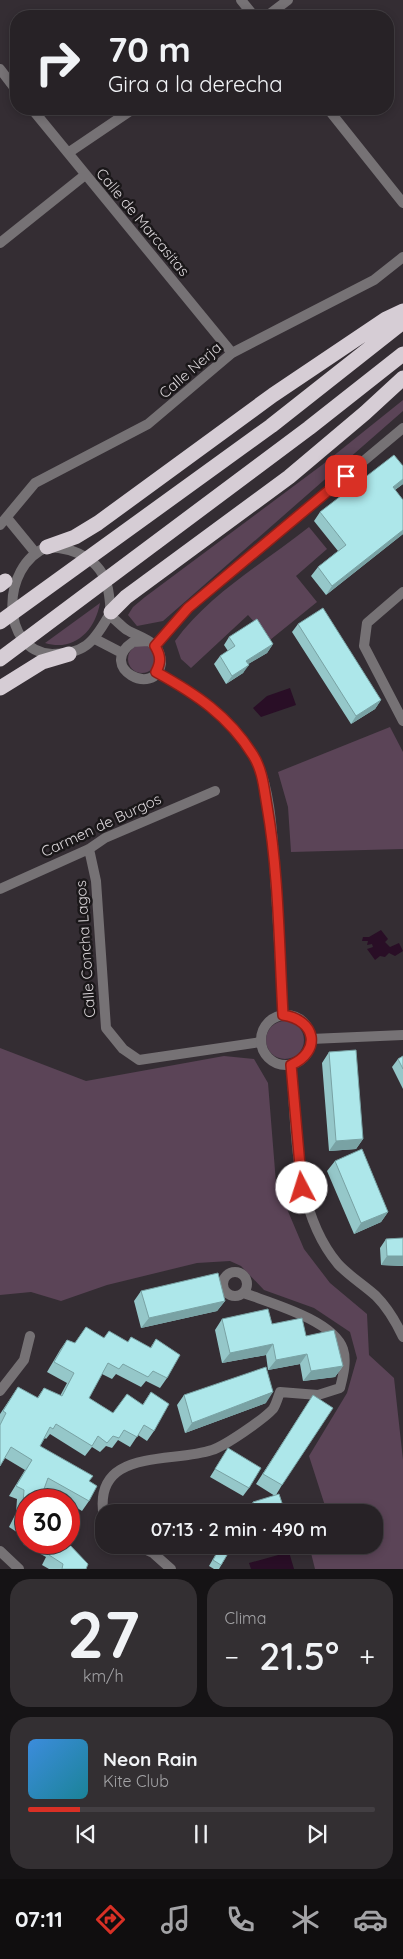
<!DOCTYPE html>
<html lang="es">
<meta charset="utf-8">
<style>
:root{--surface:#272226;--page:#332f32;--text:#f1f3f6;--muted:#a4a4a7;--line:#433f43;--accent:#d93025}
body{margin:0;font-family:Quicksand,sans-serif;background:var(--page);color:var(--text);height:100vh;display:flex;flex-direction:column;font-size:19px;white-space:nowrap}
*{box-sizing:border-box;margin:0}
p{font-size:16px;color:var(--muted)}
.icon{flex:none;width:28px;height:28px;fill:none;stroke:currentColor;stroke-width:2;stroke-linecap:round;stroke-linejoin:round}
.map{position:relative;height:1569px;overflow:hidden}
.sheet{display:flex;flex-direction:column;gap:10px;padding:10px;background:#151315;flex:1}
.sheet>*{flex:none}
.guide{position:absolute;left:10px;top:10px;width:384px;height:105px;border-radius:20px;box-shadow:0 2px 8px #0003,0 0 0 1px var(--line);background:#272226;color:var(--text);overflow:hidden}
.speed{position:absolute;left:15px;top:1489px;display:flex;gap:10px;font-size:25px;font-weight:700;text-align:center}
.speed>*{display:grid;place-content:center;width:65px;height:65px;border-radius:50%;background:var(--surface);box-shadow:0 2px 8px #0003,0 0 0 1px var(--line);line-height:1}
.speed .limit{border:8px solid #d22;background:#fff;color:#111}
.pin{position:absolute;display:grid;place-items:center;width:42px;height:42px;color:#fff;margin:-21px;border-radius:10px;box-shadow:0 2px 8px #0006}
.me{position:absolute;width:55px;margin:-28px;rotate:355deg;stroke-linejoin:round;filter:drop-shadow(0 0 4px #0008)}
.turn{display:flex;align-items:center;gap:18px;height:105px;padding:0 15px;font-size:22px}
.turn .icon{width:65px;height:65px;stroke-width:2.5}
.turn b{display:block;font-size:35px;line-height:42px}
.big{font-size:38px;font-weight:600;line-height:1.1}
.sheet .widget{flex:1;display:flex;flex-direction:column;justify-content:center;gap:8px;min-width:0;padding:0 18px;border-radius:20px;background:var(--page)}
.sheet .dial{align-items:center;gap:0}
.dial b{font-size:65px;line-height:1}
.song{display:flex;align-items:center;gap:15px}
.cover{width:60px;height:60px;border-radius:8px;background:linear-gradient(135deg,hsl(210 70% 55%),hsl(190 70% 35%))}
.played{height:5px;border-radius:2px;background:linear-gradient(90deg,var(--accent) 15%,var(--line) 15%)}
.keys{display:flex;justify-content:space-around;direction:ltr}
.heat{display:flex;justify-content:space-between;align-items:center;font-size:28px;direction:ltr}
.sheet .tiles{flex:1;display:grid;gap:10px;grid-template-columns:1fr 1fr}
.widget:last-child{grid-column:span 2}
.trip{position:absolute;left:95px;top:1504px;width:288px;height:50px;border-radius:20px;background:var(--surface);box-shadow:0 2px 8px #0003,0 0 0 1px var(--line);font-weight:600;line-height:50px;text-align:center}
.tabs{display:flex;height:80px;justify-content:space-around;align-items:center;background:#100e0f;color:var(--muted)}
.tabs .icon{width:35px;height:35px}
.tabs .on{color:var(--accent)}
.tabs b{font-size:22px;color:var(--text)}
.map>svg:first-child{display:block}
.green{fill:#5b4457}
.water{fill:#290e26}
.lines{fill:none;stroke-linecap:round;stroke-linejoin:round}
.minor{stroke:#767275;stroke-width:10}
.tertiary{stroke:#767275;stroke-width:10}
.motorway{stroke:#d6cdd5;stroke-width:15}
.wall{fill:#95c7c9}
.shaded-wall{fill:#79a2a4}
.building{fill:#ade7ea;stroke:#79a2a4}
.route-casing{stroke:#8d1f18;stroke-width:12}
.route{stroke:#d93025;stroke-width:9}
.labels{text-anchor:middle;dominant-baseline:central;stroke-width:5;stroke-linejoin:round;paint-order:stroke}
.street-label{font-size:15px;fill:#dad5d9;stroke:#1a1719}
</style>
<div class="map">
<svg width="403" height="1569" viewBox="0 0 403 1569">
<rect width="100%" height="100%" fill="#342d33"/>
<!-- green -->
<path class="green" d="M 403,400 L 403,411 L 163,621 L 137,626 L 128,615 L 133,607 L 145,597 L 322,465 Z
M 309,527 L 327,549 L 296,576 L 317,602 L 270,640 L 248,615 L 191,668 L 181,659 L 175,641 C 210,593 264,563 309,527 Z
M 100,603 C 95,631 74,652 45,643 Z
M128 659a14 14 0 1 1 28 0a14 14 0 1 1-28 0Z
M 390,727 L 403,752 L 403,849 L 291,852 L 288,807 L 278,772 Z
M266 1040a19 19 0 1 1 38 0a19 19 0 1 1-38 0Z
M 0,1048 L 86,1081 L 224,1056 L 254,1059 L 268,1083 L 276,1183 L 304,1249 L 330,1283 L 367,1314 L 369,1355 L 394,1378 L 403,1460 L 403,1569 L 315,1569 L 309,1545 L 374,1545 L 374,1512 L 327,1512 L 309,1456 L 347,1393 L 357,1358 L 350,1332 L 314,1308 L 264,1290 L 241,1266 L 230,1261 L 197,1263 L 107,1285 L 61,1301 L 31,1292 L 0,1295 Z"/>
<!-- water -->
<path class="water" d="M 290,688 L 296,705 L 261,717 L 253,708 L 267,696 Z
M 381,930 L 388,939 L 385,942 L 390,947 L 399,943 L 403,951 L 395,956 L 389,953 L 385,957 L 380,956 L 375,960 L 367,949 L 373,947 L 372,944 L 367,945 L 368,941 L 362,941 L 363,937 L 369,937 Z
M 289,1552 L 294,1569 L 251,1569 L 249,1563 Z"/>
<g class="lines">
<!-- minor -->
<path class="minor" d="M 241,0 L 254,16
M 267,16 L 288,0
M 0,69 L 16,90
M 32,109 L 232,353
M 328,109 L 403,203
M 68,153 L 133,109
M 0,243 L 85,175
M 403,592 L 367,623 L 364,646 L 403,721
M 155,646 L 188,608 L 403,428
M 89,849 L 96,881 L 106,1028 L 123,1049 L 139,1060 L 261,1042
M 0,889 L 89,849 L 105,838 L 215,791
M 291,1065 C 297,1131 293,1210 338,1264 C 349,1276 364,1285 376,1296 C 388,1308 396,1322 403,1337
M223 1284a12 12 0 1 1 24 0a12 12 0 1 1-24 0Z
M 0,1391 L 24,1360 L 30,1336
M 104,1518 C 91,1447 170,1464 212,1450 C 225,1446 264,1419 273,1409 C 276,1405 278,1397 280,1392 L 318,1395 L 340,1388 C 343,1376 347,1361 343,1349 C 333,1320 270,1303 244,1293
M 136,1545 L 153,1553 L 171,1569"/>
<!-- tertiary -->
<path class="tertiary" d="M 7,518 L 34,551
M 0,525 L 35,483 L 148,424 L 232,353 L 374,280 L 403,257
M 47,547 C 78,548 105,561 109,595 C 110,603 112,611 108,617 C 93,643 84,654 52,654 C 0,652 0,566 47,547 Z
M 109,615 C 115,619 121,626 127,630 C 135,635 147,638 154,645 C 159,649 161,657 161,663 C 156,699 96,667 133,642 L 148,641
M 95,639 L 122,653
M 156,672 C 197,695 229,715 253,755 C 273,787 273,852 276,890 C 278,931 281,973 283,1015
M261 1040a25 25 0 1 1 50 0a25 25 0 1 1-50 0Z
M 311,1039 L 403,1035
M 0,1551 L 19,1569"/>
<!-- motorway -->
<path class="motorway" d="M 47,547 L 75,537 L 98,523 L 273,395 L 386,319 L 403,311
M 0,585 L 5,581
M 111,612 L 126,597 L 289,477 L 365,413 L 403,378
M 0,622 L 271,426 L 403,322
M 0,659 L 309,428 L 403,354
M 0,688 L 42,662 L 69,654"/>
</g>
<!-- wall -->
<path class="wall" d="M 403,466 L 403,484 L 395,490 L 403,500 L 403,534 L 326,595 L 311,576 L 318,567 L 338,551 L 314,521 L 320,512 Z
M 298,624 L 381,700 L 375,709 L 351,724 L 292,632 Z
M 229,637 L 273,644 L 267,653 L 248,664 L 243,673 L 226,684 L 214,664 L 220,656 L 228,651 L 224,645 Z
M 329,1052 L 363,1139 L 356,1149 L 329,1151 L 322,1063 Z
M 403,1056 L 403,1089 L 392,1067 L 398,1059 Z
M 335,1161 L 388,1212 L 381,1222 L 354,1234 L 327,1171 Z
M 403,1238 L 403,1266 L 381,1265 L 380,1248 L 386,1239 Z
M 141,1291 L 225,1301 L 217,1311 L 141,1328 L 134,1301 Z
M 222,1319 L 272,1324 L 306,1336 L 343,1366 L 335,1377 L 303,1381 L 300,1364 L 268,1370 L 266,1355 L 222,1363 L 215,1330 Z
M 86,1327 L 104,1338 L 128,1342 L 131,1337 L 150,1348 L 156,1339 L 167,1378 L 160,1388 L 146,1381 L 141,1387 L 116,1374 L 112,1379 L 102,1374 L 89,1398 L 113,1413 L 143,1404 L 151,1392 L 154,1431 L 147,1441 L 138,1435 L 130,1447 L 118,1440 L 112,1448 L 106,1446 L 100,1452 L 92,1447 L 85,1456 L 50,1434 L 46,1439 L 45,1438 L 40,1446 L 89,1481 L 89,1501 L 82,1511 L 69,1503 L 69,1500 L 63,1500 L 44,1489 L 26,1500 L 26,1538 L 9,1527 L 16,1513 L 17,1499 L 9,1496 L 25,1470 L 5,1458 L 0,1466 L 0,1414 L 18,1387 L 37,1398 L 44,1388 L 60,1396 L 67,1383 L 47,1372 L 60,1350 L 67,1340 L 75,1343 Z
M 184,1395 L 266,1403 L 185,1433 L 177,1405 Z
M 313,1395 L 282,1485 L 276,1495 L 285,1512 L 251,1512 L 249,1507 L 253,1502 L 275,1496 L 256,1484 Z
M 228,1448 L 249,1488 L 243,1496 L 210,1477 Z
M 26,1538 L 26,1542 L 67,1542 L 86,1569 L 49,1569 L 42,1565 L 46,1557 L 23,1544 Z
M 221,1545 L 233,1545 L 219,1569 L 214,1569 L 209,1566 Z"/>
<!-- shaded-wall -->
<path class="shaded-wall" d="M 403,479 L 403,484 L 386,496 L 393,487 Z
M 403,530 L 403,534 L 326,595 L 332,586 Z
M 273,644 L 267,653 L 240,669 L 246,661 Z
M 249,665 L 243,673 L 226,684 L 232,676 Z
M 381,700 L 375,709 L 351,724 L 356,716 Z
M 363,1139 L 356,1149 L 329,1151 L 336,1141 Z
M 388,1212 L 381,1222 L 354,1234 L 361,1223 Z
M 387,1256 L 403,1256 L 403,1266 L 381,1265 Z
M 225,1301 L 217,1311 L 141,1328 L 149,1318 Z
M 273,1344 L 266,1355 L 222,1363 L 230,1353 Z
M 307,1354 L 300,1364 L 268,1370 L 276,1360 Z
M 343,1366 L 335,1377 L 303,1381 L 311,1371 Z
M 273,1392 L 266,1403 L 185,1433 L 192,1423 Z"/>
<!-- building -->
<path class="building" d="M 394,455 L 403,466 L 403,479 L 393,487 L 403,500 L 403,530 L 332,586 L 318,567 L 346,545 L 320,512 Z
M 323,608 L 381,700 L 356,716 L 298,624 Z
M 257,619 L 273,644 L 246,661 L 249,665 L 232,676 L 220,656 L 235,646 L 229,637 Z
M 356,1050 L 363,1139 L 336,1141 L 329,1052 Z
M 403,1056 L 403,1069 L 398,1059 Z
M 362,1149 L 388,1212 L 361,1223 L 335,1161 Z
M 403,1238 L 403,1256 L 387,1256 L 386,1239 Z
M 218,1273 L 225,1301 L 149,1318 L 141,1291 Z
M 268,1309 L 272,1324 L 302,1318 L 306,1336 L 334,1330 L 343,1366 L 311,1371 L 307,1354 L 276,1360 L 273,1344 L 230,1353 L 222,1319 Z
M 86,1327 L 104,1338 L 109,1331 L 128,1342 L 131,1337 L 151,1348 L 156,1339 L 180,1355 L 167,1378 L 153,1371 L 148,1377 L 123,1364 L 119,1369 L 108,1363 L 89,1398 L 113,1413 L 127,1394 L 143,1405 L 151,1392 L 169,1404 L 154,1431 L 144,1425 L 137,1437 L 124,1430 L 119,1438 L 113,1436 L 107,1443 L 98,1436 L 92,1446 L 56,1424 L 53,1429 L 50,1427 L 40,1446 L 93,1476 L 89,1481 L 97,1486 L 89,1501 L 48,1478 L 40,1500 L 26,1500 L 26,1524 L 16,1517 L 23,1503 L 24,1490 L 16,1486 L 32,1460 L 11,1447 L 0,1466 L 0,1425 L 6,1413 L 3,1411 L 18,1387 L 38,1398 L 44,1388 L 62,1396 L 74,1373 L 54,1362 L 67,1340 L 75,1343 Z
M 266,1367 L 273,1392 L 192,1423 L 184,1395 Z
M 313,1395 L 333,1408 L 282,1485 L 263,1474 Z
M 228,1448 L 261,1468 L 249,1488 L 215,1469 Z
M 279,1494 L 285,1512 L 257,1512 L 253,1502 Z
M 45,1542 L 67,1542 L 88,1564 L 86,1569 L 62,1569 L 63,1564 L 49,1555 L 53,1547 Z
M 221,1545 L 233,1545 L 221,1565 L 213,1560 Z"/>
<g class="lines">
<defs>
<path id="route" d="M 302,1188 L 291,1065 C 322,1051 316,1020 283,1015 C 279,946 279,875 267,806 C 264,789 263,771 253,755 C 229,716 196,694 156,672 C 161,662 161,656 155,646 L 188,608 L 346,476"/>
</defs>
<!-- route casing -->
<use href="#route" class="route-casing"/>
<!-- route -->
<use href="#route" class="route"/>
</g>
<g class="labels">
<!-- street labels -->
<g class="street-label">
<text transform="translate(143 222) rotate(50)">Calle de Marcasitas</text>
<text transform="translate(190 370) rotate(-41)">Calle Nerja</text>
<text transform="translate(101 825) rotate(-25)">Carmen de Burgos</text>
<text transform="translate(85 949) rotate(-94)">Calle Concha Lagos</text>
</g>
</g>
</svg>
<div class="speed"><div class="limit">30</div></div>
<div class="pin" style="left:346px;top:476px;background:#d93025"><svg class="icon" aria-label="arrive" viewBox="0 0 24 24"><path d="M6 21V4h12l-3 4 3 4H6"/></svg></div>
<svg class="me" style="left:302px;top:1188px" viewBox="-20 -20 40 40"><circle r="19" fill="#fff"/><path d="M0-13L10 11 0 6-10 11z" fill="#d93025"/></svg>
<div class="trip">07:13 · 2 min · 490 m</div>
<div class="guide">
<div class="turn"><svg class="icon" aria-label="right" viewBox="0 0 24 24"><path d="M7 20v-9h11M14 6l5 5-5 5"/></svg><div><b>70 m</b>Gira a la derecha</div></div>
</div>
</div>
<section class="sheet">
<div class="tiles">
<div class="widget dial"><b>27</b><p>km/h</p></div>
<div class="widget"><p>Clima</p>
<div class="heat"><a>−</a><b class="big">21.5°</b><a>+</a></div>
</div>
<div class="widget">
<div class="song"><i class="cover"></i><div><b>Neon Rain</b><p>Kite Club</p></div></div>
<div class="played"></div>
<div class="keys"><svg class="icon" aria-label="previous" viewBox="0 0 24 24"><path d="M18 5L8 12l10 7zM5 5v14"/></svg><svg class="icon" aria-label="pause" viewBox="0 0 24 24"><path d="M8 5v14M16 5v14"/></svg><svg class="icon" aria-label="next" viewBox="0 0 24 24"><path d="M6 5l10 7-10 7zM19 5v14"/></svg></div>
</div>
</div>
</section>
<nav class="tabs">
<b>07:11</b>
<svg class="icon on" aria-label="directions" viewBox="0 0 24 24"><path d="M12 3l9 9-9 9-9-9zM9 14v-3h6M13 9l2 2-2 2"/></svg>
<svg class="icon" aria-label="music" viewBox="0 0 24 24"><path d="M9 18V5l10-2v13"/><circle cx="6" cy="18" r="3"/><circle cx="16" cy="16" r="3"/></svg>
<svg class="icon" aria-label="phone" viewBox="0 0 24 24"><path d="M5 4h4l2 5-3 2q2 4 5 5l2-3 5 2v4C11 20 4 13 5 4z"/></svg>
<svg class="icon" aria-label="climate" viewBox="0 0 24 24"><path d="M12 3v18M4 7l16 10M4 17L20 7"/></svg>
<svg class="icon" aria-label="car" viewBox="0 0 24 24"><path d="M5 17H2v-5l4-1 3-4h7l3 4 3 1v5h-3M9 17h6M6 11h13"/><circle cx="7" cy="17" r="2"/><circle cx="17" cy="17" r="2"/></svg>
</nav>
